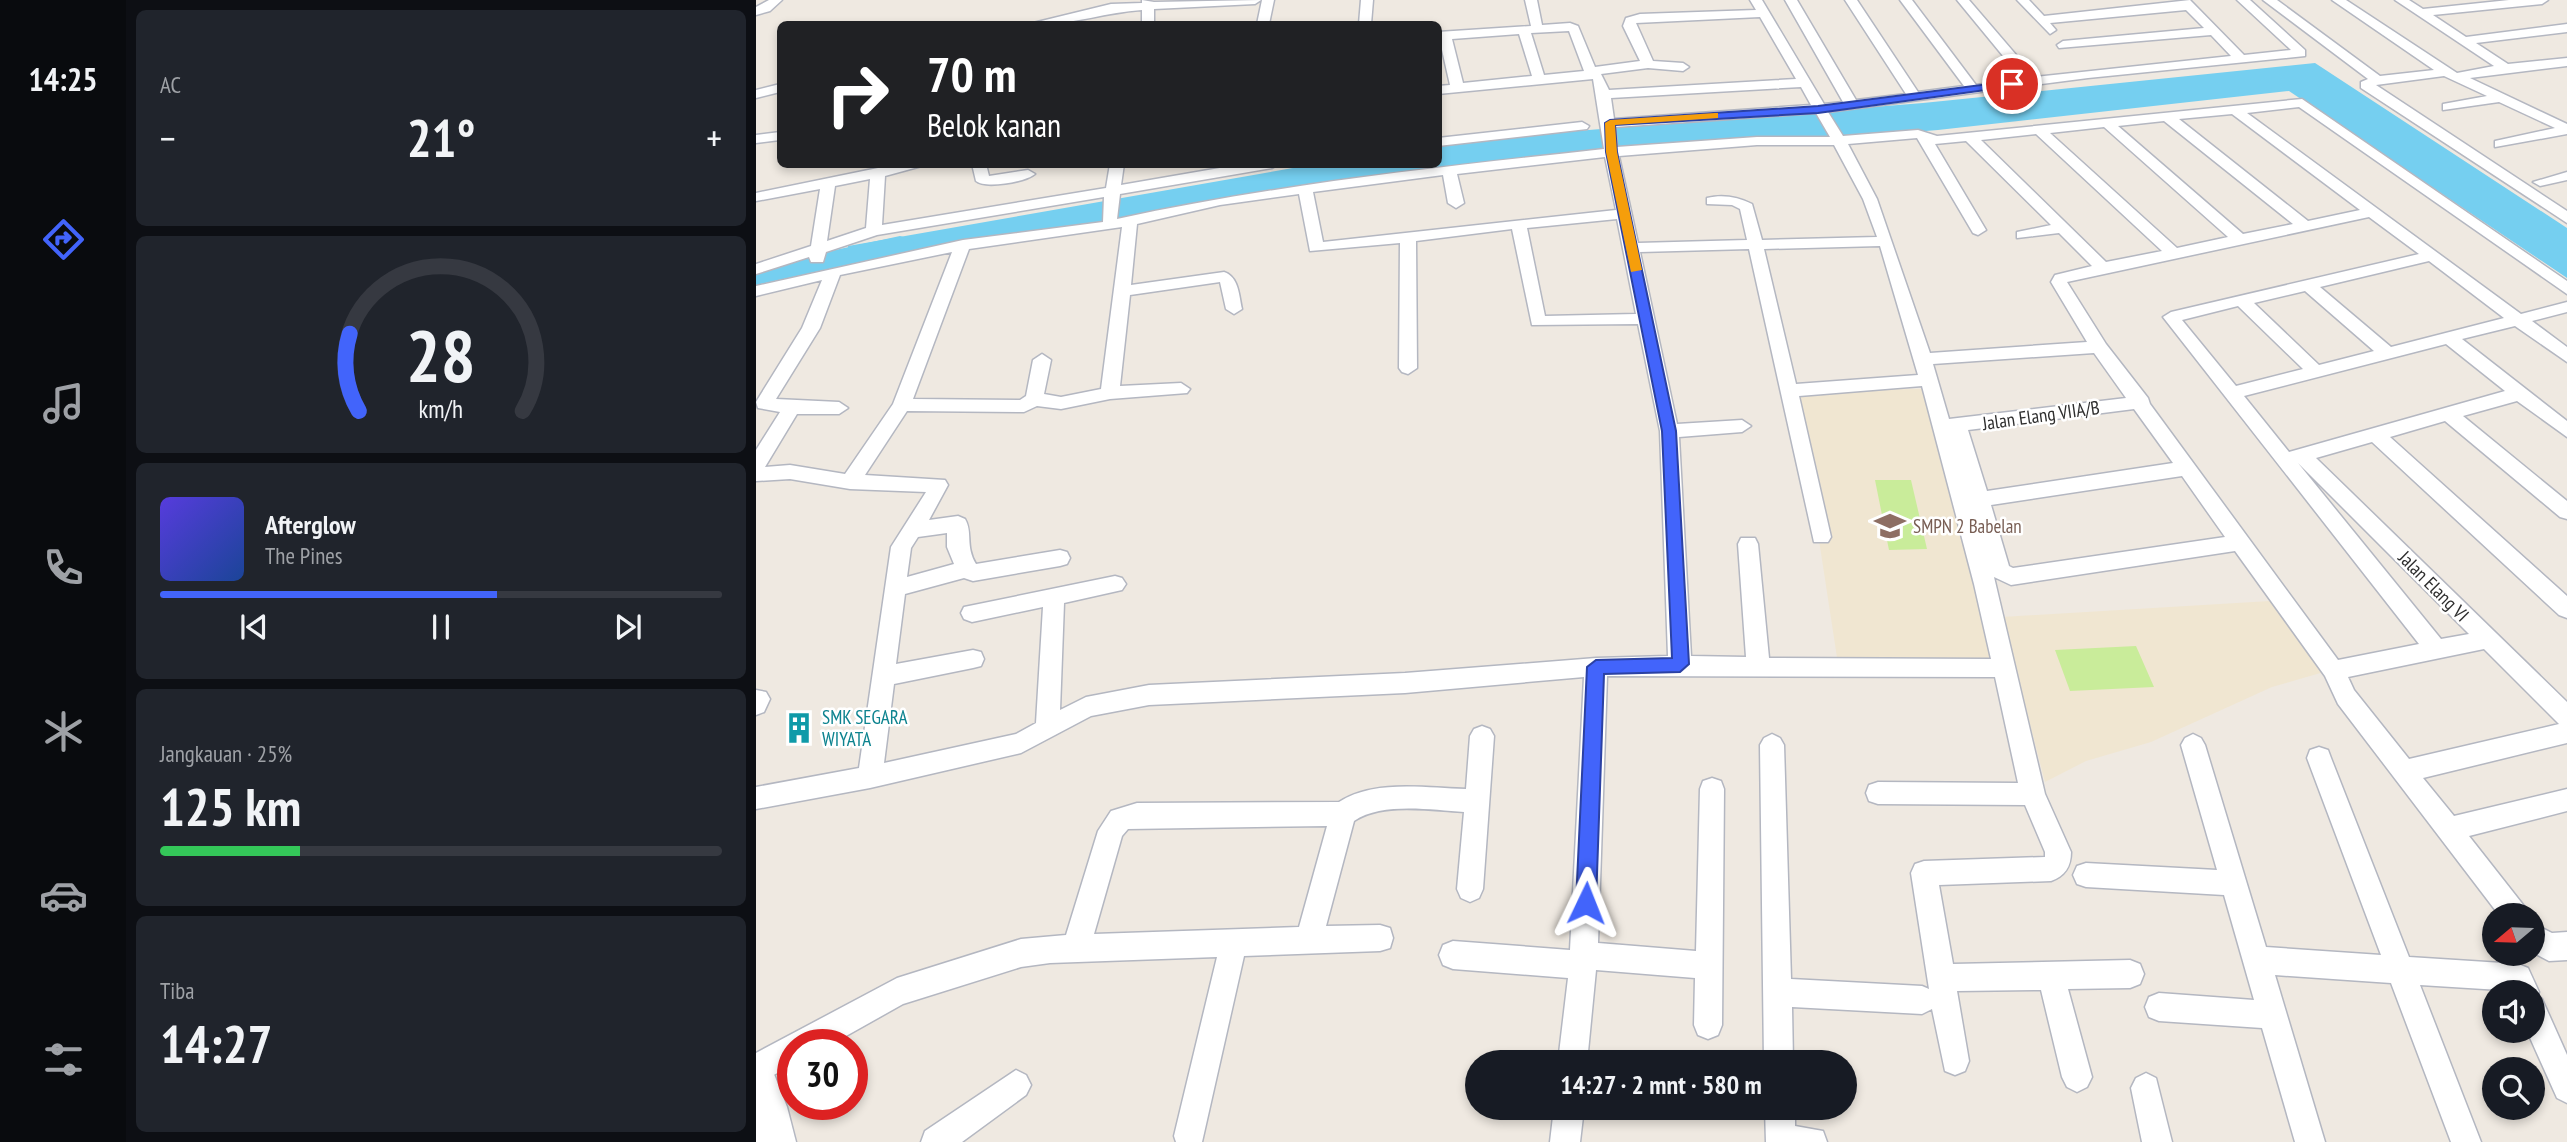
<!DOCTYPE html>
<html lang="id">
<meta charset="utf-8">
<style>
:root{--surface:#171b24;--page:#20242c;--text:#f1f3f6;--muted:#9ea1a6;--line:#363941;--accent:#4264fb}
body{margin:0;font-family:"PT Sans Narrow",sans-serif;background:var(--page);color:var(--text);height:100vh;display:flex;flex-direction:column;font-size:26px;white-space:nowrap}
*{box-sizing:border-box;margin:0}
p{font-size:23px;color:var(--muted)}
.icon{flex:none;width:38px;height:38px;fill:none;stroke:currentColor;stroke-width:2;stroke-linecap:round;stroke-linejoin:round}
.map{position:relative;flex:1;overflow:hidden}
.drawer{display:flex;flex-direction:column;gap:10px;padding:10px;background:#0d0f14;width:630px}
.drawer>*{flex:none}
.guide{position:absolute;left:21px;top:21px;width:665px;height:147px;border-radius:10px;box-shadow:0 4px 10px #0003;background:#202124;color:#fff;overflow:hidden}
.needle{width:46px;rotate:251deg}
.buttons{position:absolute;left:1726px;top:903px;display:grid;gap:14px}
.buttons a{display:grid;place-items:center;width:63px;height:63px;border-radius:50%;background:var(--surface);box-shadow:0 4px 10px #0003;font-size:35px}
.speed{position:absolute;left:21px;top:1029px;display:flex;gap:14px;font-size:35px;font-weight:700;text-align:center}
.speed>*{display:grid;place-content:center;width:91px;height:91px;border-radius:50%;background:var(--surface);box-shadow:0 4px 10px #0003;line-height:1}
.speed .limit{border:10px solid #d22;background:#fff;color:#111}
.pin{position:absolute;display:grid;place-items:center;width:60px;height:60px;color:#fff;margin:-30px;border:4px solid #fff;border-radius:50%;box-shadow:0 2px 7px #0007}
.me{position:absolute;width:77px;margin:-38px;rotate:2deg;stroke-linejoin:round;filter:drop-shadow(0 0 5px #0008)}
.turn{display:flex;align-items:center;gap:24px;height:147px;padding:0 35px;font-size:32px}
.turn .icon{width:91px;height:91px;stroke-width:2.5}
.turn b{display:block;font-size:49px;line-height:60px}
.big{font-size:52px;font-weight:600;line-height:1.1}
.drawer .tile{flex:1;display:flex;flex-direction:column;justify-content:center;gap:10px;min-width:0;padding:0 24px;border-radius:10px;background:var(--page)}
.drawer .dial{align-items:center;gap:0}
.dial svg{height:182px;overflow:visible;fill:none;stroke:var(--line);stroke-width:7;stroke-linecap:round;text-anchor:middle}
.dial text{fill:var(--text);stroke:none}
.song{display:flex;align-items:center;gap:21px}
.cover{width:84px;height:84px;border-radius:10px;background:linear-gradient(135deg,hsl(250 70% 55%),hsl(220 70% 35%))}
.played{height:7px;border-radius:4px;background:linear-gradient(90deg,var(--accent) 60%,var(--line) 60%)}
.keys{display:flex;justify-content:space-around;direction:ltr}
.heat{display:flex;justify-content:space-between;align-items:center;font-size:38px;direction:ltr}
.charge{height:10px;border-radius:5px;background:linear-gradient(90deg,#34c759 25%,var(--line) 0)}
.trip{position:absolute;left:709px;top:1050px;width:392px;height:70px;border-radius:35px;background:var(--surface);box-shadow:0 4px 10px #0003;font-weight:600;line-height:70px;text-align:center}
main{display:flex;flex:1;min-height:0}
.tabs{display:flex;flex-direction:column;width:126px;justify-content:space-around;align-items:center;background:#090b0e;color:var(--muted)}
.tabs .icon{width:49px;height:49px}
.tabs .on{color:var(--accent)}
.tabs b{font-size:32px;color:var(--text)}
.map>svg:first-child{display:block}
.education{fill:#f0e6d1}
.pitch{fill:#c9ec9a}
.water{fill:#75cff0}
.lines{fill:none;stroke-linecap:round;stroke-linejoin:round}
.river{fill:#75cff0;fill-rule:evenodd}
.street-casing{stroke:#b4b7c1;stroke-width:3}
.secondary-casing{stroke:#b4b7c1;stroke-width:3}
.street{fill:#fff;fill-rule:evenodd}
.secondary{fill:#fff;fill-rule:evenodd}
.route{fill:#4264fb;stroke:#2b41a3;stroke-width:2}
.slow{fill:#f59e0b}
.labels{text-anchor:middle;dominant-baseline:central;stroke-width:5;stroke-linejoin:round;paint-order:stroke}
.street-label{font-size:19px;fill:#2e2e2e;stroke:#fff}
.education-label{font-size:19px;fill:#785e54;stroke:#fff;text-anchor:start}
.culture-label{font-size:19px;fill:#0d838f;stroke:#fff;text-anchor:start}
</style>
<main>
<nav class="tabs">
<b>14:25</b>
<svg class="icon on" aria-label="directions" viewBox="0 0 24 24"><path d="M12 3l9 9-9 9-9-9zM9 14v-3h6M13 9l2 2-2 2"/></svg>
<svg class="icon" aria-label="music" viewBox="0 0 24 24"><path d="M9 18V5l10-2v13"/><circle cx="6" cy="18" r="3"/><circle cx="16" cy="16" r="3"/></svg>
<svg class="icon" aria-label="phone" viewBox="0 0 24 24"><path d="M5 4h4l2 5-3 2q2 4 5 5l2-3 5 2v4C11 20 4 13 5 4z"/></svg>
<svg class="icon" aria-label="climate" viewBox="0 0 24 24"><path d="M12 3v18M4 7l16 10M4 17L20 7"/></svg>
<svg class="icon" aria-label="car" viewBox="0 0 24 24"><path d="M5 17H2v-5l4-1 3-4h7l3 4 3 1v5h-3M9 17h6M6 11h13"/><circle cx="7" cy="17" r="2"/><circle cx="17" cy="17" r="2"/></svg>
<svg class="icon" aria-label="filters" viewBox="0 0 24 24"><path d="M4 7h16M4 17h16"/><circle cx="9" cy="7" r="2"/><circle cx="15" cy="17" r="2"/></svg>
</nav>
<section class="drawer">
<div class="tile"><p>AC</p>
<div class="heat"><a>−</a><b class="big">21°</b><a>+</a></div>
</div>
<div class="tile dial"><svg viewBox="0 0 100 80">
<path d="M14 69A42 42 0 1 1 86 69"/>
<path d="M14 69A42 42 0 0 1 10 35" stroke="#4264fb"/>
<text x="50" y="56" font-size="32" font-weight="700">28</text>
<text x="50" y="72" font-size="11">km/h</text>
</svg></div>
<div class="tile">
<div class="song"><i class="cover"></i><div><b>Afterglow</b><p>The Pines</p></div></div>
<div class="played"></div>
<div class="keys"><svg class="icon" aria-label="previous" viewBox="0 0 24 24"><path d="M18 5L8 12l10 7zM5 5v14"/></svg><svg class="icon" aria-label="pause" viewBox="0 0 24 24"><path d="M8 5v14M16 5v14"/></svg><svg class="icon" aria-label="next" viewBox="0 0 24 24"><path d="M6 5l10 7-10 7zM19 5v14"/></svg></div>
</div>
<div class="tile"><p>Jangkauan · 25%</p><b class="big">125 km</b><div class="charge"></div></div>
<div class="tile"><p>Tiba</p><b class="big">14:27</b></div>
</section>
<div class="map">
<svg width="1811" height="1142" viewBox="0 0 1811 1142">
<rect width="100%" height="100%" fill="#efe9e1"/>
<!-- education -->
<path class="education" d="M 1169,389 L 1243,662 L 1082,664 L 1040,390 Z
M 1514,601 L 1568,672 L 1516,687 L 1395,742 L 1330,761 L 1289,782 L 1246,617 Z"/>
<!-- pitch -->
<path class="pitch" d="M 1119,480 L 1155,480 L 1171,549 L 1133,550 Z
M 1380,646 L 1398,687 L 1314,691 L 1299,650 Z"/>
<!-- water -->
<path class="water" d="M 1559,63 L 1811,228 L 1811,278 L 1533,91 L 1182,130 L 675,171 L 92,261 L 92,246 L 554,165 L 682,164 L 685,142 L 1167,103 Z"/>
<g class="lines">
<!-- river -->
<path class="river" d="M 144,236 L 155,239 L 159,245 L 155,251 L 0,285 L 0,267 Z"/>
<defs>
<path id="street" d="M 13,0 L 26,0 L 14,11 L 0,15 L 0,7 Z
M 386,0 L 398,2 L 505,0 L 499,4 L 398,9 L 398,24 L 386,24 L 386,10 C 349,12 310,27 273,24 L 355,4 L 386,3 Z
M 506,0 L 518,0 L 513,24 L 501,24 Z
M 605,0 L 617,0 L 615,24 L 603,24 Z
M 769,0 L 781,0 L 786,25 L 814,23 L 822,26 L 839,67 L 884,61 L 867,26 L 870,18 L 884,14 L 1000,10 L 994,0 L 1006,0 L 1068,104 L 1087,102 L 1029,0 L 1041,0 L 1100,100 L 1150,94 L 1089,0 L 1101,0 L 1162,92 L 1208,86 L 1144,0 L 1156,0 L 1220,85 L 1266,79 L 1201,0 L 1213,0 L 1279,77 L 1475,56 L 1455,35 L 1303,48 L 1301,45 L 1307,41 L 1448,28 L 1430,10 L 1294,23 L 1300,30 L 1294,34 L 1261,0 L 1273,0 L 1288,16 L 1434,0 L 1488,55 L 1535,50 L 1481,0 L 1494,0 L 1549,50 L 1549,56 L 1332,78 L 1072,112 L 1087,136 L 1162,130 L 1181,136 L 1546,99 L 1811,281 L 1811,294 L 1543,107 L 1491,113 L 1765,314 L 1811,302 L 1811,312 L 1776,321 L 1811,347 L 1811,362 L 1759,326 L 1706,339 L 1811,421 L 1811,437 L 1761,401 L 1707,416 L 1811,501 L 1811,519 L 1804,517 L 1689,421 L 1634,437 L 1811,596 L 1811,618 L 1803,615 L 1616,442 L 1560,458 L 1811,702 L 1811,743 L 1667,778 L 1698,816 L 1811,789 L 1811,811 L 1713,836 L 1768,906 L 1772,915 L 1743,915 L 1582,704 L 1569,676 L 1479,551 L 1255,585 L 1238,577 L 1289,794 L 1315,852 C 1315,867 1309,876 1295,881 L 1183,885 L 1197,964 L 1374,960 L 1384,964 L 1388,974 L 1384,984 L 1374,988 L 1312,989 L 1336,1077 L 1331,1087 L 1321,1092 L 1311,1087 L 1306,1077 L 1285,990 L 1201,991 L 1213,1061 L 1209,1071 L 1199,1075 L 1189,1071 L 1176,1009 L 1166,1014 L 1036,1007 L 1037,1062 L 1008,1062 L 1004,745 L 1008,738 L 1016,734 L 1024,738 L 1028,745 L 1035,979 L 1166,986 L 1173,989 L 1155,873 L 1159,864 L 1168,861 L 1289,857 L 1289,852 L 1269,805 L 1122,804 L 1113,801 L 1110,793 L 1113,785 L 1122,782 L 1262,783 L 1239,677 L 851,676 L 842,943 L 940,951 L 944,789 L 947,781 L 956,778 L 965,781 L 968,789 L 966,1025 L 962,1035 L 952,1039 L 942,1035 L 938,1025 L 939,978 L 840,970 L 831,1062 L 802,1062 L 812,978 L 697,969 L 687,965 L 683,955 L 687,945 L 697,941 L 814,950 L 828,677 L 649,693 L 393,705 L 335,716 L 265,753 L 114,788 L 0,809 L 0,787 L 103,768 L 135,547 L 170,492 L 94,489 L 34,479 L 0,481 L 0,450 L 24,412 L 2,408 L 0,402 L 46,328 L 66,280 L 0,296 L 0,286 L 207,240 L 347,222 L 348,197 L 121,235 L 70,252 L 67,262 L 55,262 L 53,257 L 0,274 L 0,264 L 55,246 L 64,189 L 0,201 L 0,193 L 122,168 L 173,164 L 129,176 L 126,225 L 350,188 L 354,164 L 368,164 L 365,185 L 487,164 L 523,164 L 516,168 L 364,194 L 361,219 C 523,184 684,167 848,149 L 837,79 L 682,94 L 682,86 L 694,85 L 682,32 L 775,26 ZM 1004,17 L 1040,79 L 853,90 L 845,74 L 892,68 L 927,71 L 933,67 L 927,63 L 897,61 L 880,23 ZM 813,31 L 828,71 L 788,75 L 775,33 ZM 763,34 L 776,76 L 707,83 L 696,39 ZM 1045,87 L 1055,105 L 858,119 L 855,98 ZM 1060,113 L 1074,137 L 1001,137 L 861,147 L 859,127 ZM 1476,114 L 1604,210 L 1552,221 L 1423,119 ZM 1408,121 L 1537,224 L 1487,234 L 1362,126 ZM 1348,127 L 1472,237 L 1421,248 L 1294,133 ZM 1280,134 L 1406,251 L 1350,262 L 1225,140 ZM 1161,138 L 1217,233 L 1222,235 L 1230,230 L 1179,144 L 1210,141 L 1295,225 L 1261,232 L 1261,238 L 1303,233 L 1336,266 L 1299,275 L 1295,282 L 1331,342 L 1174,353 L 1121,199 L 1092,144 ZM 1001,145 L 1078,145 L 1107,199 L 1121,237 L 1006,240 L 996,204 C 982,197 967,194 951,198 L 951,204 L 976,205 L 984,209 L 991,240 L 882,243 L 863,156 ZM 849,157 L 860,210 L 567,242 L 557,192 L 687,175 L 692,203 L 700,208 L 708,203 L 701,174 ZM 114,179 L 110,228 L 71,241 L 79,186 ZM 543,194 L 554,251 L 644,243 L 643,368 L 646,372 L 652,374 L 661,368 L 660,241 L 756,229 L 776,325 L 882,324 L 904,431 L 912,656 L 840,658 L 649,673 L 393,685 L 330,697 L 304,710 L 308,603 L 366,590 L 370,584 L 366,578 L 359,576 L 208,607 L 205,613 L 208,619 L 216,622 L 287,607 L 280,723 L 260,734 L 128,763 L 138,684 L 217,668 L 225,666 L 228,659 L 225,652 L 217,650 L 140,664 L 149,594 L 208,578 L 217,581 L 304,566 L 311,564 L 314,558 L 311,552 L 304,550 L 220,564 C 209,546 217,532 209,519 L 202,516 L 173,520 L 192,485 L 189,480 L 109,475 L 151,411 L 268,412 L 281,406 L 305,409 L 354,399 L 431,393 L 434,389 L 425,383 L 364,386 L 374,295 L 464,282 L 470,309 L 478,314 L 486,309 C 483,296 483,277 468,272 L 375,285 L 381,224 L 464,205 ZM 1613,217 L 1663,254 L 1415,312 L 1407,317 L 1663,644 L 1582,660 L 1394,404 L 1392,398 L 1350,344 L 1311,282 ZM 861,219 L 880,314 L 789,316 L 771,228 ZM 366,227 L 345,389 L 305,397 L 288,394 L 295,360 L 286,354 L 277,360 L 270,396 L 264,400 L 157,399 L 213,249 ZM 1124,246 L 1162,375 L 1040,384 L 1008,249 ZM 993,249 L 1058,542 L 1072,542 L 1075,537 L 1043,396 L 1166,386 L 1218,584 L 1235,659 L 1013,658 L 1002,544 L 999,538 L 985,538 L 982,544 L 990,657 L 935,656 L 923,437 L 986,432 L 995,426 L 986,420 L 921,424 L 884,252 ZM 196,252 L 137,404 L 89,474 L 34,465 L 9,467 L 41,414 L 83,414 L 92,408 L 83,402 L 20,399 L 64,328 L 84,275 ZM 1673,261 L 1748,318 L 1635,347 L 1564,287 ZM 1549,291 L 1618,351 L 1563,365 L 1498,303 ZM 1482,306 L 1547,369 L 1480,386 L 1426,320 ZM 1690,344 L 1749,391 L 1533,452 L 1488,396 ZM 1338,353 L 1370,398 L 1193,419 L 1177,364 ZM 1378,409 L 1417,463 L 1231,491 L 1212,430 ZM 1542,463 L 1713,634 L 1685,639 ZM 1426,476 L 1469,537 L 1257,568 L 1253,566 L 1235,505 ZM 191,533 L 191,547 L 198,564 L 151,577 L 155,548 L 162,537 ZM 1728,649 L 1803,724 L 1653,759 L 1598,690 L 1592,677 Z
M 1507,0 L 1521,0 L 1624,76 L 1678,70 L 1576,0 L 1590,0 L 1701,73 L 1738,66 L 1639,0 L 1653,0 L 1667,9 L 1753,0 L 1792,0 L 1786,4 L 1677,15 L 1710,37 L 1811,24 L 1811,32 L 1720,43 L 1752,64 L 1811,58 L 1811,66 L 1714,78 L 1811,124 L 1811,134 L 1739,147 L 1739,141 L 1799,128 L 1743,102 L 1687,110 L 1687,104 L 1731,96 L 1688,76 L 1620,85 L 1811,211 L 1811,223 L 1605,88 L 1605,82 L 1612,79 Z
M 24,84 L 24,92 L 0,98 L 0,90 Z
M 826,122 L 833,126 L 831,129 L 682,146 L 682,138 Z
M 24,132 L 24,140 L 0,143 L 0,135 Z
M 216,164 L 230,164 L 233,176 L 272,170 L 279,174 C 270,182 229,189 220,181 Z
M 1811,172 L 1811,180 L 1784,186 L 1777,182 Z
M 0,690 L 10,692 L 14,699 L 8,712 L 0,715 Z
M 726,726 L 734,729 L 738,736 L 727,889 L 723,898 L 714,902 L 705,898 L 701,889 L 708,812 C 675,810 626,802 598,821 L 570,926 L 624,925 L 634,928 L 637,938 L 634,948 L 624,951 L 488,956 L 446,1142 L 420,1142 L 418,1136 L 461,957 L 294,963 L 265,967 L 147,1004 L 74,1045 L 37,1045 L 37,1065 L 0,1084 L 0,1053 L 141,978 L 265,939 L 310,935 L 342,831 L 355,811 L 381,803 L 583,802 C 618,779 670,788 710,789 L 714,736 L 718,729 ZM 571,826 L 543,927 L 338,934 L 366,836 L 372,829 Z
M 1437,734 L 1445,738 L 1449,745 L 1510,947 L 1625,955 L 1551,758 L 1554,750 L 1563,747 L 1572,750 L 1575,758 L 1653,957 L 1762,964 L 1772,968 L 1783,992 L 1781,997 L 1786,999 L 1811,1055 L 1811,1103 L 1801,1098 L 1771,1031 L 1776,1031 L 1776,992 L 1664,985 L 1725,1142 L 1695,1142 L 1635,983 L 1519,975 L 1569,1142 L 1539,1142 L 1506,1028 L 1403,1021 L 1393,1017 L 1389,1007 L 1393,997 L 1403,993 L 1498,1000 L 1468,895 L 1330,887 L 1321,884 L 1317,875 L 1321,866 L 1330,863 L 1461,870 L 1425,745 L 1429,738 Z
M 1776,923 L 1796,933 L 1811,932 L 1811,960 L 1793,961 L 1776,952 Z
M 260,1070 L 270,1075 L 275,1085 L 270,1095 L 206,1142 L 165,1142 L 169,1131 Z
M 1390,1073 L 1400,1078 L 1416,1142 L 1386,1142 L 1375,1088 L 1380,1078 Z
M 798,1108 L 828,1108 L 824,1142 L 794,1142 Z
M 1009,1108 L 1039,1108 L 1039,1126 L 1067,1131 L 1071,1142 L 1010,1142 Z"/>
<path id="secondary" d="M 0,1063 L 16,1069 L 31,1107 L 40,1142 L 0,1142 Z"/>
</defs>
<!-- street casing -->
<use href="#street" class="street-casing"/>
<!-- secondary casing -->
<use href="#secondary" class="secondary-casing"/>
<!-- street -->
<use href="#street" class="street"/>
<!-- secondary -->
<use href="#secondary" class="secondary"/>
</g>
<!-- route -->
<path class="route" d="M 1256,81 L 1259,86 L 1062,113 L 859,125 L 861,152 L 920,431 L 933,664 L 924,672 L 848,674 L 840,903 L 837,910 L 830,912 L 823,910 L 820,903 L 831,667 L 840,660 L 916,658 L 906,431 L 850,152 L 849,123 L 854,120 L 1062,106 Z"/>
<!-- slow -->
<path class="slow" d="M 959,113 L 962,113 L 962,118 L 859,125 L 861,152 L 886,270 L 875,272 L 850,152 L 849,123 L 854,120 Z"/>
<!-- icons -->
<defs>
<symbol id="school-bare" viewBox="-9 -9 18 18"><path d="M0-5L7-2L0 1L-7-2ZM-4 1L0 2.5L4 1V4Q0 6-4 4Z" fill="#8d6e63" stroke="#fff" stroke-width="2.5" paint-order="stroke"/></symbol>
<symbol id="building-bare" viewBox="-9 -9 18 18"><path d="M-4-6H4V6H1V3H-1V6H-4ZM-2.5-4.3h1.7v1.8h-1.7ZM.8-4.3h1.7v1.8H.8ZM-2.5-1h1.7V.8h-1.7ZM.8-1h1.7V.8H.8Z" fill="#0f9aa8" stroke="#fff" stroke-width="2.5" paint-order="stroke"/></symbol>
</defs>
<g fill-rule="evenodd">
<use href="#school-bare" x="1112" y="504" width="44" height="44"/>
<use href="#building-bare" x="21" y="706" width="44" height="44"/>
</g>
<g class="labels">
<!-- street labels -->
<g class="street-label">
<text transform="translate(1285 415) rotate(-8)">Jalan Elang VIIA/B</text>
<text transform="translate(1678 586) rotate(45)">Jalan Elang VI</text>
</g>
<!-- education labels -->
<g class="education-label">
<text x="1157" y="526">SMPN 2 Babelan</text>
</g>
<!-- culture labels -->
<g class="culture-label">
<text x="66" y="717">SMK SEGARA<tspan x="66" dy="22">WIYATA</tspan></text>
</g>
</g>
</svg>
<div class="buttons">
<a><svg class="needle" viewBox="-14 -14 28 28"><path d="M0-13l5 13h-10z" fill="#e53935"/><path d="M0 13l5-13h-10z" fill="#9ea1a6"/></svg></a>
<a><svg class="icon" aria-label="sound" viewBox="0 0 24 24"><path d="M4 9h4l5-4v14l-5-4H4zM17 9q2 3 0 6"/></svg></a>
<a><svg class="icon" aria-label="search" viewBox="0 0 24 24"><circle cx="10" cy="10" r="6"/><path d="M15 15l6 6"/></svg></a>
</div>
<div class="speed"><div class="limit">30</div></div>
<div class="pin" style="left:1256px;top:84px;background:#d93025"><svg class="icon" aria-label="arrive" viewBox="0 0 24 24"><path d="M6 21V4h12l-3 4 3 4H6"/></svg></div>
<svg class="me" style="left:830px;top:903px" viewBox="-20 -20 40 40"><path d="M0-17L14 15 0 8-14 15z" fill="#4264fb" stroke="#fff" stroke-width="4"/></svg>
<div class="trip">14:27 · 2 mnt · 580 m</div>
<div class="guide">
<div class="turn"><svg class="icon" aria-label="right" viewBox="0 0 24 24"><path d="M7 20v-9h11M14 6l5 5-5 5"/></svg><div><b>70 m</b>Belok kanan</div></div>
</div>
</div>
</main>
